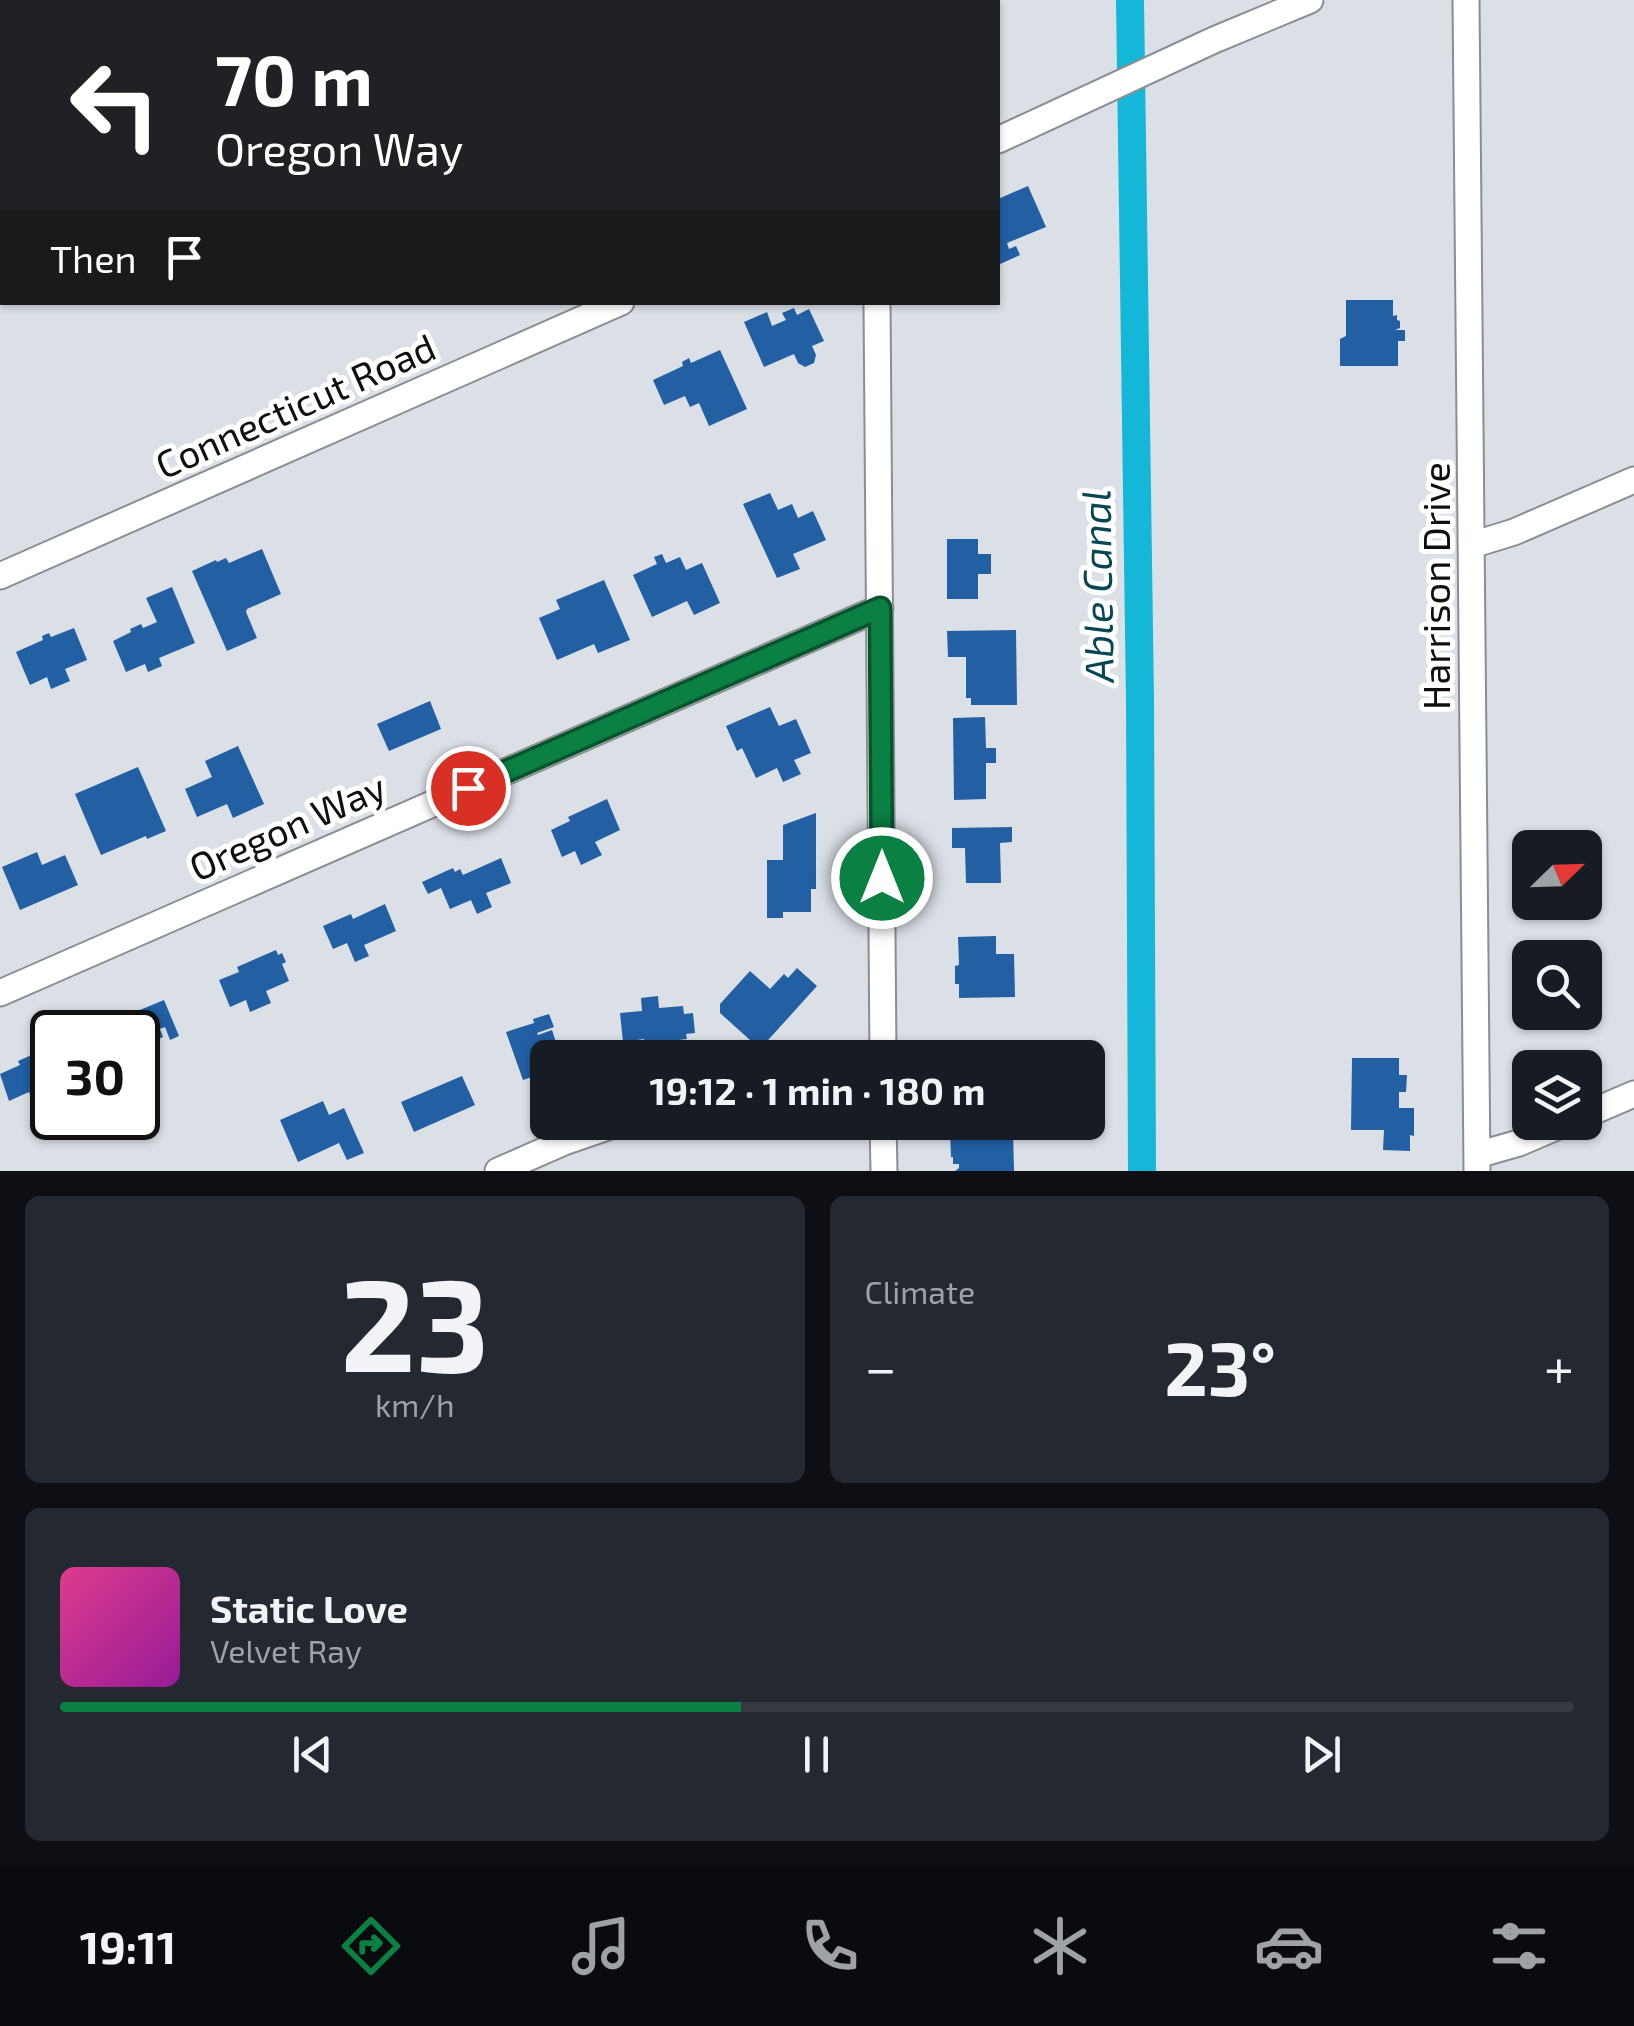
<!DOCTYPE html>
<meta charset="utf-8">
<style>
:root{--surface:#171b24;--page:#242831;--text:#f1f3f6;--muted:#9ea1a6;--line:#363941;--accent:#0b8043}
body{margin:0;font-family:"Exo 2",sans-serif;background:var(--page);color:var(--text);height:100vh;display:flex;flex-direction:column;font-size:38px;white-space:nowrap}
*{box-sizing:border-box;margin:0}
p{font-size:32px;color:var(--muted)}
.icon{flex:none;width:55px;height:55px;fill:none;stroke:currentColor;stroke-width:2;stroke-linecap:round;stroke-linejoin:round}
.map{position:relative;height:1171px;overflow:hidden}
.drawer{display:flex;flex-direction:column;gap:25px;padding:25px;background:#0d0f14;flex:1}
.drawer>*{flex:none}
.banner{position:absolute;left:0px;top:0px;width:1000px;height:305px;box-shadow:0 2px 8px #0004;background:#202124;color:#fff;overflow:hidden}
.needle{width:65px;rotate:67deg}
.buttons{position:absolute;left:1512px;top:830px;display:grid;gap:20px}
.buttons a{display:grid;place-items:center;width:90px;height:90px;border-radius:15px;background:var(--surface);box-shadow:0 2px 8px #0004;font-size:50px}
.speed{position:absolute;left:30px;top:1010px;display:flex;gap:20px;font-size:50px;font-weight:700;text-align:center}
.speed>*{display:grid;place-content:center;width:130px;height:130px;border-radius:50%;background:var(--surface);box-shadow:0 2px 8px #0004;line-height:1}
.speed .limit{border:5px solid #111;border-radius:15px;background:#fff;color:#111}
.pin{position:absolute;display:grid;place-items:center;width:85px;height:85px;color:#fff;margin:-42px;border:5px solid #fff;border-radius:50%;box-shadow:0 2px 10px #0007}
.me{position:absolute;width:110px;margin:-55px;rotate:0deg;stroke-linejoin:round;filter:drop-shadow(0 0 8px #0008)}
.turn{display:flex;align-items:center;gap:35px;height:210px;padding:0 50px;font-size:45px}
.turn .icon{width:130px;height:130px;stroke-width:2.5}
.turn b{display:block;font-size:70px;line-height:85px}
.then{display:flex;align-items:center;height:95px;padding:0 50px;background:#0003;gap:20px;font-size:38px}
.big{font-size:75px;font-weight:700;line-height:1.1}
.drawer .widget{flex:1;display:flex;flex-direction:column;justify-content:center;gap:15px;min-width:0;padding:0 35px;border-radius:15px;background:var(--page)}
.drawer .dial{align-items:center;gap:0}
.dial b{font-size:130px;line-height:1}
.song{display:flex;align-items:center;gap:30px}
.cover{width:120px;height:120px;border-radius:15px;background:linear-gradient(135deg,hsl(330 70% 55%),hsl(300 70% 35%))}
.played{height:10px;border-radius:5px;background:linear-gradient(90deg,var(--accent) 45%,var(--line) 45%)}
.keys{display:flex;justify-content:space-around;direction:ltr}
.heat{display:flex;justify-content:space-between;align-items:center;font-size:55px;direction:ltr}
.drawer .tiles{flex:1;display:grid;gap:25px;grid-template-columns:1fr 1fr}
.widget:last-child{grid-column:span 2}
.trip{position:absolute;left:530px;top:1040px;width:575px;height:100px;border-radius:15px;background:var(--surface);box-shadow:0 2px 8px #0004;font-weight:700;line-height:100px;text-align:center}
.tabs{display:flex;height:160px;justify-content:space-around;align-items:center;background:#090b0e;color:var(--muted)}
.tabs .icon{width:70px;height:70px}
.tabs .on{color:var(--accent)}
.tabs b{font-size:45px;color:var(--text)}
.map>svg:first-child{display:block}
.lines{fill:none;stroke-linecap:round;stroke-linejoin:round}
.canal{stroke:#14b7d7;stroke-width:28}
.building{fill:#225fa3}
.lane-casing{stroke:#898e94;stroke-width:16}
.street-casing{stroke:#898e94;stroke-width:29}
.lane{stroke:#fff;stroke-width:12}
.street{stroke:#fff;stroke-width:25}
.route-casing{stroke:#07532c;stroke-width:25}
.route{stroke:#0b8043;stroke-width:18}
.labels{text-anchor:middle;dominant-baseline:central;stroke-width:10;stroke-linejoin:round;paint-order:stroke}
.street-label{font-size:38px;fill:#0e0f12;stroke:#fff}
.water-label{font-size:40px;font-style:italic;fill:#074754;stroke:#fff}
</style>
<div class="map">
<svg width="1634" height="1171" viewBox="0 0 1634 1171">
<rect width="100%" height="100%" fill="#dbe0e7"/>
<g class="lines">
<!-- canal -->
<path class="canal" d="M 1130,0 L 1140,701 L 1142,1171
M 803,2 L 809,0
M 0,272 L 2,271"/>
</g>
<!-- building -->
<path class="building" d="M 1028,186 L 1046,227 L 1007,243 L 1009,249 L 1016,246 L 1020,255 L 998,265 L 998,199 Z
M 1346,300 L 1393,300 L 1393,316 L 1397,315 L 1397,320 L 1400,321 L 1400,328 L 1395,330 L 1405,330 L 1405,341 L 1398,341 L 1398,366 L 1340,366 L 1340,339 L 1346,336 Z
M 794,308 L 797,315 L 809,309 L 824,341 L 812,346 L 816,355 L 814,363 L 805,367 L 798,363 L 794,354 L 764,367 L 744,322 L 767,312 L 772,326 L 786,320 L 782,313 Z
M 720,350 L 747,409 L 709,426 L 699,403 L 690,407 L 685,396 L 664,405 L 653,380 L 683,366 L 682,362 L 689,358 L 691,363 Z
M 770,493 L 778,510 L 792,504 L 798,518 L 813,511 L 826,540 L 793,554 L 800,569 L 777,578 L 743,504 Z
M 947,539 L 978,539 L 978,554 L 991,554 L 991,574 L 978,574 L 978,599 L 947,599 Z
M 262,549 L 281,594 L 247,609 L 246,612 L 257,638 L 227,651 L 192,571 L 216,560 L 217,562 L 226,558 L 229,563 Z
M 662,554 L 666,563 L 680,557 L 686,570 L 702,563 L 720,603 L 694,615 L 687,601 L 652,617 L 633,575 L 657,564 L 654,557 Z
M 604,580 L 630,640 L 598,653 L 594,644 L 557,660 L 539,618 L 560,609 L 556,600 Z
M 172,587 L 195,643 L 159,658 L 162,666 L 148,672 L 145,664 L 126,672 L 113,641 L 131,632 L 130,629 L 141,624 L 143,628 L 157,622 L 146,598 Z
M 74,628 L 87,660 L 65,669 L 70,681 L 51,689 L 47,677 L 30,685 L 16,652 L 43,640 L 42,636 L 49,633 L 51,637 Z
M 1016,630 L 1017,705 L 971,705 L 971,698 L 966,698 L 966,657 L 948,657 L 947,631 Z
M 430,701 L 441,729 L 389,751 L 377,724 Z
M 770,707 L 779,726 L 796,719 L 811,753 L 794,760 L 801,774 L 783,782 L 777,768 L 756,778 L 742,748 L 737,751 L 726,726 Z
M 985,717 L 986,748 L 996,748 L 996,763 L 986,763 L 986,799 L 954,800 L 953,718 Z
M 238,746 L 264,804 L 233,818 L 227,804 L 197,817 L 185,789 L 212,777 L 205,761 Z
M 138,767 L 166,831 L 147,839 L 146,836 L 101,855 L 75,794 Z
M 607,799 L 620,830 L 595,842 L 602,855 L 581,865 L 575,851 L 562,857 L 551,830 L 570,821 L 568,817 Z
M 816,813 L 816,889 L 811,889 L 811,912 L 783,912 L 783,918 L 767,918 L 767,860 L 783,860 L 783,825 Z
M 1012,827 L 1012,842 L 1000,843 L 1001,883 L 966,883 L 965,848 L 952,848 L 952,828 Z
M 37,852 L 42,865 L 65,855 L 78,885 L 20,910 L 2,867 Z
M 501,858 L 511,883 L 486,893 L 492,907 L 477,914 L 471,900 L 450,909 L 441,888 L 428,894 L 422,882 L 453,868 L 455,872 L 460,869 L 463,875 Z
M 385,904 L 396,931 L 364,945 L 369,956 L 355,962 L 347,943 L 333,949 L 323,926 L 351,914 L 353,919 Z
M 996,936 L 996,954 L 1014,954 L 1015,997 L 959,998 L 959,984 L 955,984 L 955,966 L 959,965 L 958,937 Z
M 276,950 L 278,955 L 282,953 L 286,962 L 282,964 L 289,981 L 266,991 L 271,1003 L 250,1012 L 246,1000 L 230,1007 L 219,980 L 239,972 L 237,967 Z
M 797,968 L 817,986 L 760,1049 L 720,1013 L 720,1004 L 750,971 L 770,989 L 784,974 L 788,978 Z
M 658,996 L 659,1008 L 683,1006 L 684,1014 L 693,1013 L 695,1033 L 686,1034 L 687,1039 L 645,1044 L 644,1039 L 623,1042 L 620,1013 L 642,1011 L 641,998 Z
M 164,1000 L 179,1036 L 170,1040 L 165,1027 L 160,1029 L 163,1037 L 138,1048 L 138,1032 L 107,1032 L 106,1029 L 137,1017 L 135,1012 Z
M 549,1014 L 554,1027 L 537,1033 L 538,1035 L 552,1030 L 561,1058 L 548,1058 L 548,1076 L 536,1080 L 535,1076 L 523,1080 L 506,1032 L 534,1023 L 533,1019 Z
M 52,1046 L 52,1082 L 46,1085 L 50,1097 L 34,1103 L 29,1092 L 9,1101 L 0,1074 L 20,1065 L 18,1061 Z
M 1352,1058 L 1399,1058 L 1399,1075 L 1407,1075 L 1406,1092 L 1399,1092 L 1399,1108 L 1414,1108 L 1414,1136 L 1410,1135 L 1410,1151 L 1383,1150 L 1384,1130 L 1351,1130 Z
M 462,1076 L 475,1105 L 414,1132 L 401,1102 Z
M 323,1101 L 329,1115 L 344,1108 L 364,1153 L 347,1160 L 339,1143 L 298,1162 L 280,1120 Z
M 1013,1130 L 1014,1171 L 955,1171 L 959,1168 L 959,1164 L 953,1164 L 953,1157 L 951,1157 L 950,1131 Z"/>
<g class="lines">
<defs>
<path id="lane" d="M 142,2 L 148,0"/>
<path id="street" d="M 1466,0 L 1477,1171
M 998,140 L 1214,40 L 1310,0
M 877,302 L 883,1058
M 1472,545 L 1514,532 L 1634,480
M 0,576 L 621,302
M 0,993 L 880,608
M 1585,1115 L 1634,1094
M 883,1122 L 884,1171
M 1477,1155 L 1519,1143 L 1568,1122
M 498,1171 L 564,1142 L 622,1122"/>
</defs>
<!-- lane casing -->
<use href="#lane" class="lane-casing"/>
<!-- street casing -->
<use href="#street" class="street-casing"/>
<!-- lane -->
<use href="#lane" class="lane"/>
<!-- street -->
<use href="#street" class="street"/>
</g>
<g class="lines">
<defs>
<path id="route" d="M 468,788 L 880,608 L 882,878"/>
</defs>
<!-- route casing -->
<use href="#route" class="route-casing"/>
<!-- route -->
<use href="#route" class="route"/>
</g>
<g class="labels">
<!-- street labels -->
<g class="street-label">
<text transform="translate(295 405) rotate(-24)">Connecticut Road</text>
<text transform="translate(1435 586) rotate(-90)">Harrison Drive</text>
<text transform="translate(287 826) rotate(-24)">Oregon Way</text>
</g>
<!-- water labels -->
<g class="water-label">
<text transform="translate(1096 586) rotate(-91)">Able Canal</text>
</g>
</g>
</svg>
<div class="buttons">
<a><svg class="needle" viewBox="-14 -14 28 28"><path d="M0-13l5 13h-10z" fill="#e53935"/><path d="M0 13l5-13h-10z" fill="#9ea1a6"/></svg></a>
<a><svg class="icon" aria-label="search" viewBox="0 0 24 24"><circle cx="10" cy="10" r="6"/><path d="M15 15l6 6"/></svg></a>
<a><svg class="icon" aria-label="layers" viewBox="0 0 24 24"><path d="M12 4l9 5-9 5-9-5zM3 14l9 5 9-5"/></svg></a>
</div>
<div class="speed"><div class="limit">30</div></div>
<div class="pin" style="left:468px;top:788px;background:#d93025"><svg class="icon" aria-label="arrive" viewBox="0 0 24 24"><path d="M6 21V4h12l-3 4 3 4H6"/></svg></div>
<svg class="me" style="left:882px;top:878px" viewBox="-20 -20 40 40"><circle r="17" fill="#0b8043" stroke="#fff" stroke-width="3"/><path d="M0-11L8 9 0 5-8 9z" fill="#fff"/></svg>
<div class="trip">19:12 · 1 min · 180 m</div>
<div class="banner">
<div class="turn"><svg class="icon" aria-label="left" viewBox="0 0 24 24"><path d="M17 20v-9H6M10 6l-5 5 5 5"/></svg><div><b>70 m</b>Oregon Way</div></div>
<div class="then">Then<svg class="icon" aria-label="arrive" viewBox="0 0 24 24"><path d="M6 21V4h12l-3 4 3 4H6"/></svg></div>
</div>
</div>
<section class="drawer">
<div class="tiles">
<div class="widget dial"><b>23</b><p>km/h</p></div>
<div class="widget"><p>Climate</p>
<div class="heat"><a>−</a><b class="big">23°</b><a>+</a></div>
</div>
<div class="widget">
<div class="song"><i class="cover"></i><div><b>Static Love</b><p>Velvet Ray</p></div></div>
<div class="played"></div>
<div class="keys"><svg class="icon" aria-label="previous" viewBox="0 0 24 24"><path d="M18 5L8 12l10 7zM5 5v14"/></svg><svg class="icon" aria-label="pause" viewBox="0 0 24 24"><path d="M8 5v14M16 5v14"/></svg><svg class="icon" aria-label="next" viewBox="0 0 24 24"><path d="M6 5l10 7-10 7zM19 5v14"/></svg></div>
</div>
</div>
</section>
<nav class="tabs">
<b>19:11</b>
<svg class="icon on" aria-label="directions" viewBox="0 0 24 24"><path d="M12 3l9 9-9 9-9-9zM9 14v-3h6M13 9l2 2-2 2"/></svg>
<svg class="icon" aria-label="music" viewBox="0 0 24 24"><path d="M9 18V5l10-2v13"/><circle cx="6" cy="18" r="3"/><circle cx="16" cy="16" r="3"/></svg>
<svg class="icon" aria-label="phone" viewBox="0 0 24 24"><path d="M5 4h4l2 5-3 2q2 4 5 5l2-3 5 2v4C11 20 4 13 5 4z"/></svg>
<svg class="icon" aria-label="climate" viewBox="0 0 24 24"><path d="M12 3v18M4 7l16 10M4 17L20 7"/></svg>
<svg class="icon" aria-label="car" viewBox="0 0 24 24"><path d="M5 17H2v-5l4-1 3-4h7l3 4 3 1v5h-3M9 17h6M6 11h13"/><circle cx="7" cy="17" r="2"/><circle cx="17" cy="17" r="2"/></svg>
<svg class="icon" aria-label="filters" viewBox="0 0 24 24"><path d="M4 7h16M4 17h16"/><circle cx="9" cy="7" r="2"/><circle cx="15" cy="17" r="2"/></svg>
</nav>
